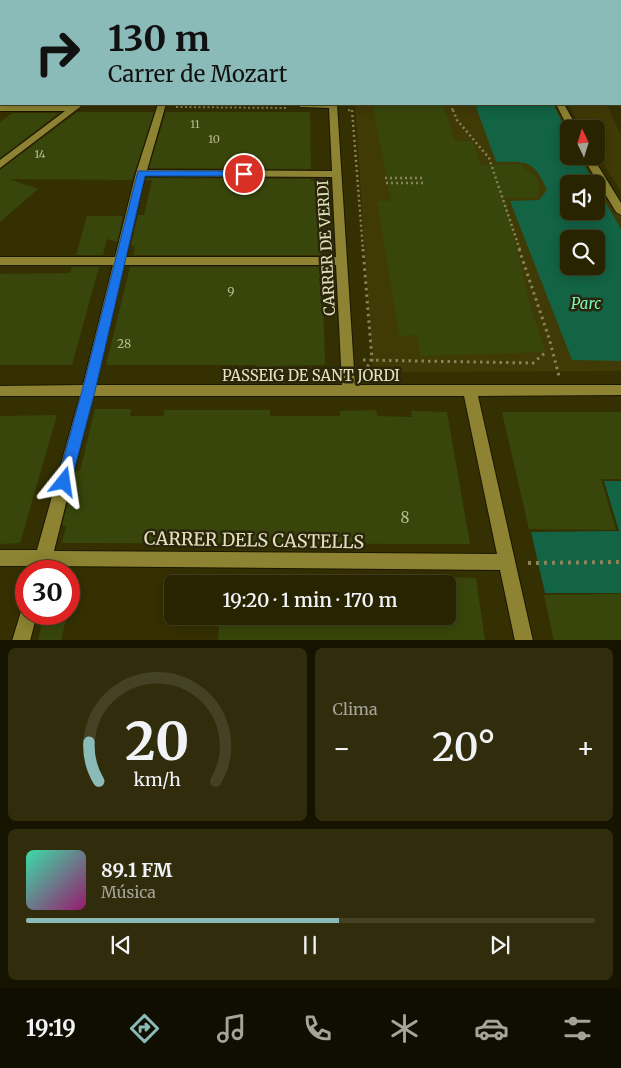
<!DOCTYPE html>
<html lang="es">
<meta charset="utf-8">
<style>
:root{--surface:#282402;--page:#302c0c;--text:#f1f3f6;--muted:#a5a499;--line:#444124;--accent:#8bbbb9}
body{margin:0;font-family:Merriweather,serif;background:var(--page);color:var(--text);height:100vh;display:flex;flex-direction:column;font-size:19px;white-space:nowrap}
*{box-sizing:border-box;margin:0}
p{font-size:16px;color:var(--muted)}
.icon{flex:none;width:28px;height:28px;fill:none;stroke:currentColor;stroke-width:2;stroke-linecap:round;stroke-linejoin:round}
.map{position:relative;height:640px;overflow:hidden}
.panel{display:flex;flex-direction:column;gap:8px;padding:8px;background:#161401;flex:1}
.panel>*{flex:none}
.top-card{position:absolute;left:0px;top:0px;width:621px;height:105px;box-shadow:0 2px 12px #0003,0 0 0 1px var(--line);background:#8bbbb9;color:#111;overflow:hidden}
.needle{width:32px;rotate:356deg}
.controls{position:absolute;left:560px;top:120px;display:grid;gap:10px}
.controls a{display:grid;place-items:center;width:45px;height:45px;border-radius:8px;background:var(--surface);box-shadow:0 2px 12px #0003,0 0 0 1px var(--line);font-size:25px}
.speed{position:absolute;left:15px;top:560px;display:flex;gap:10px;font-size:25px;font-weight:700;text-align:center}
.speed>*{display:grid;place-content:center;width:65px;height:65px;border-radius:50%;background:var(--surface);box-shadow:0 2px 12px #0003,0 0 0 1px var(--line);line-height:1}
.speed .limit{border:8px solid #d22;background:#fff;color:#111}
.pin{position:absolute;display:grid;place-items:center;width:42px;height:42px;color:#fff;margin:-21px;border:2px solid #fff;border-radius:50%;box-shadow:0 1px 5px #0007}
.me{position:absolute;width:55px;margin:-28px;rotate:15deg;stroke-linejoin:round;filter:drop-shadow(0 0 4px #0008)}
.turn{display:flex;align-items:center;gap:18px;height:105px;padding:0 25px;font-size:22px}
.turn .icon{width:65px;height:65px;stroke-width:2.5}
.turn b{display:block;font-size:35px;line-height:42px}
.big{font-size:38px;font-weight:600;line-height:1.1}
.panel .tile{flex:1;display:flex;flex-direction:column;justify-content:center;gap:8px;min-width:0;padding:0 18px;border-radius:8px;background:var(--page)}
.panel .dial{align-items:center;gap:0}
.dial svg{height:130px;overflow:visible;fill:none;stroke:var(--line);stroke-width:7;stroke-linecap:round;text-anchor:middle}
.dial text{fill:var(--text);stroke:none}
.song{display:flex;align-items:center;gap:15px}
.cover{width:60px;height:60px;border-radius:8px;background:linear-gradient(135deg,hsl(160 70% 55%),hsl(320 70% 35%))}
.played{height:5px;border-radius:2px;background:linear-gradient(90deg,var(--accent) 55%,var(--line) 55%)}
.keys{display:flex;justify-content:space-around;direction:ltr}
.heat{display:flex;justify-content:space-between;align-items:center;font-size:28px;direction:ltr}
.panel .tiles{flex:1;display:grid;gap:8px;grid-template-columns:1fr 1fr}
.tile:last-child{grid-column:span 2}
.trip{position:absolute;left:164px;top:575px;width:292px;height:50px;border-radius:8px;background:var(--surface);box-shadow:0 2px 12px #0003,0 0 0 1px var(--line);font-weight:600;line-height:50px;text-align:center}
.menu{display:flex;height:80px;justify-content:space-around;align-items:center;background:#100e01;color:var(--muted)}
.menu .icon{width:35px;height:35px}
.menu .active{color:var(--accent)}
.menu b{font-size:22px;color:var(--text)}
.map>svg:first-child{display:block}
.built{fill:#403a06;fill-rule:evenodd}
.green{fill:#136345;fill-rule:evenodd}
.building{fill:#38460b}
.lines{fill:none;stroke-linecap:round;stroke-linejoin:round}
.street-casing{stroke:#1b1701;stroke-width:2}
.path-far3{stroke:#888359;stroke-width:2;stroke-dasharray:2 2.5;stroke-linecap:butt}
.path-far2{stroke:#888359;stroke-width:2.5;stroke-dasharray:2 3;stroke-linecap:butt}
.path-far1{stroke:#888359;stroke-width:3;stroke-dasharray:2.5 4;stroke-linecap:butt}
.path{stroke:#888359;stroke-width:4;stroke-dasharray:3 5;stroke-linecap:butt}
.street{fill:#8d8332;fill-rule:evenodd}
.route{fill:#1a73e8;stroke:#114b97}
.labels{text-anchor:middle;dominant-baseline:central;stroke-width:5;stroke-linejoin:round;paint-order:stroke}
.far-number-label{font-size:11px;fill:#baba8f}
.number-label{font-size:12px;fill:#baba8f}
.street-label{font-size:15px;fill:#e6e1bb;stroke:#29260c}
.park-label{font-size:15px;font-style:italic;fill:#7df8c1;stroke:#29260c}
.near-number-label{font-size:15px;fill:#baba8f}
.near-street-label{font-size:18px;fill:#e6e1bb;stroke:#29260c}
</style>
<div class="map">
<svg width="621" height="641" viewBox="0 0 621 641">
<rect width="100%" height="100%" fill="#353002"/>
<!-- built -->
<path class="built" d="M 355,104 L 558,104 L 572,129 L 569,129 L 569,156 L 588,156 L 621,213 L 621,371 L 373,372 ZM 569,184 L 596,184 L 596,211 L 569,211 ZM 569,239 L 596,239 L 596,266 L 569,266 Z
M 568,104 L 607,104 L 621,136 L 621,191 L 596,153 L 596,129 L 582,129 Z"/>
<!-- green -->
<path class="green" d="M 475,104 L 553,104 L 569,136 L 569,156 L 579,156 L 595,184 L 569,184 L 569,211 L 596,211 L 596,186 L 621,229 L 621,361 L 572,360 L 510,201 L 539,200 L 547,190 C 534,160 527,161 496,162 ZM 569,239 L 596,239 L 596,266 L 569,266 Z
M 604,481 L 621,481 L 621,593 L 545,593 L 531,532 L 619,531 Z"/>
<!-- building -->
<path class="building" d="M 372,104 L 443,104 L 455,141 L 473,141 L 481,165 L 522,164 L 524,169 L 530,171 L 536,177 L 540,185 L 538,198 L 505,198 L 530,304 L 546,352 L 420,356 L 417,335 L 399,336 L 377,201 L 391,201 Z
M 77,112 L 154,112 L 132,180 L 9,179 L 38,189 L 0,222 L 0,170 Z
M 166,112 L 310,112 L 311,169 L 149,168 Z
M 12,113 L 59,113 L 0,158 L 0,122 Z
M 146,178 L 311,179 L 311,181 L 320,181 L 322,255 L 133,255 L 135,247 L 131,245 L 138,215 L 144,215 L 152,180 L 146,180 Z
M 87,216 L 123,216 L 117,242 L 107,239 L 103,255 L 76,255 Z
M 72,267 L 99,267 L 72,365 L 0,365 L 0,274 L 70,273 Z
M 130,267 L 322,267 L 325,365 L 272,366 L 268,368 L 256,369 L 257,365 L 106,365 Z
M 95,409 L 131,409 L 130,416 L 164,416 L 164,410 L 270,410 L 270,416 L 340,416 L 340,411 L 376,410 L 377,416 L 412,417 L 411,411 L 447,412 L 470,544 L 62,543 L 66,526 L 62,525 L 76,471 L 80,471 Z
M 502,412 L 621,412 L 621,479 L 601,479 L 616,530 L 529,529 Z
M 57,415 L 20,543 L 0,544 L 0,416 Z
M 448,577 L 476,578 L 485,641 L 218,641 L 220,616 L 448,616 Z
M 621,594 L 621,641 L 554,641 L 544,595 Z
M 44,614 L 67,614 L 61,641 L 38,641 Z"/>
<g class="lines">
<defs>
<path id="street" d="M 598,0 L 606,0 L 606,1 L 599,1 Z
M 0,48 L 1,48 L 1,52 L 0,52 Z
M 620,94 L 621,95 L 621,102 L 620,101 Z
M 75,104 L 84,104 L 0,168 L 0,160 L 65,111 L 0,111 L 0,105 L 73,105 Z
M 158,104 L 166,104 L 147,170 L 332,171 L 329,108 L 300,107 L 296,104 L 337,104 L 355,385 L 621,385 L 621,395 L 478,396 L 533,641 L 515,641 L 500,570 L 50,566 L 48,571 L 32,571 L 33,566 L 0,566 L 0,550 L 37,550 L 80,396 L 0,396 L 0,386 L 83,385 L 113,265 L 0,265 L 0,257 L 115,257 L 136,173 ZM 145,176 L 332,177 L 336,257 L 126,257 ZM 124,265 L 336,265 L 342,385 L 96,385 ZM 93,396 L 464,396 L 497,554 L 54,551 Z
M 556,104 L 564,104 L 578,129 L 569,130 Z
M 582,156 L 592,156 L 621,203 L 621,215 L 616,212 Z
M 26,606 L 26,614 L 37,614 L 30,641 L 12,641 L 22,608 Z"/>
</defs>
<!-- street casing -->
<use href="#street" class="street-casing"/>
<!-- path-far3 -->
<path class="path-far3" d="M 173,1 L 176,0
M 194,1 L 196,0
M 136,104 L 147,105
M 450,104 L 453,111
M 176,107 L 287,108
M 348,110 L 352,111"/>
<!-- path-far2 -->
<path class="path-far2" d="M 352,110 L 363,250
M 453,110 L 457,120 L 489,158 L 520,250
M 385,178 L 422,178
M 386,183 L 423,183"/>
<!-- path-far1 -->
<path class="path-far1" d="M 363,249 L 372,360 L 365,370
M 519,249 L 549,338 L 559,376
M 363,360 L 533,363 L 546,352"/>
<!-- path -->
<path class="path" d="M 528,563 L 621,562"/>
<!-- street -->
<use href="#street" class="street"/>
</g>
<!-- route -->
<path class="route" d="M 138,171 L 244,171 L 249,174 L 244,176 L 145,176 L 95,391 L 71,482 L 69,487 L 64,488 L 59,487 L 57,482 L 82,391 Z"/>
<g class="labels">
<!-- far-number labels -->
<g class="far-number-label">
<text x="195" y="124">11</text>
<text x="214" y="139">10</text>
<text x="40" y="154">14</text>
</g>
<!-- number labels -->
<g class="number-label">
<text x="231" y="291">9</text>
<text x="124" y="343">28</text>
</g>
<!-- street labels -->
<g class="street-label">
<text transform="translate(326 248) rotate(-93)">CARRER DE VERDI</text>
<text x="311" y="375">PASSEIG DE SANT JORDI</text>
</g>
<!-- park labels -->
<g class="park-label">
<text x="586" y="303">Parc</text>
</g>
<!-- near-number labels -->
<g class="near-number-label">
<text x="405" y="517">8</text>
</g>
<!-- near-street labels -->
<g class="near-street-label">
<text transform="translate(254 540) rotate(1)">CARRER DELS CASTELLS</text>
</g>
</g>
</svg>
<div class="controls">
<a><svg class="needle" viewBox="-14 -14 28 28"><path d="M0-13l5 13h-10z" fill="#e53935"/><path d="M0 13l5-13h-10z" fill="#a5a499"/></svg></a>
<a><svg class="icon" aria-label="sound" viewBox="0 0 24 24"><path d="M4 9h4l5-4v14l-5-4H4zM17 9q2 3 0 6"/></svg></a>
<a><svg class="icon" aria-label="search" viewBox="0 0 24 24"><circle cx="10" cy="10" r="6"/><path d="M15 15l6 6"/></svg></a>
</div>
<div class="speed"><div class="limit">30</div></div>
<div class="pin" style="left:244px;top:174px;background:#d93025"><svg class="icon" aria-label="arrive" viewBox="0 0 24 24"><path d="M6 21V4h12l-3 4 3 4H6"/></svg></div>
<svg class="me" style="left:64px;top:482px" viewBox="-20 -20 40 40"><path d="M0-17L14 15 0 8-14 15z" fill="#1a73e8" stroke="#fff" stroke-width="4"/></svg>
<div class="trip">19:20 · 1 min · 170 m</div>
<div class="top-card">
<div class="turn"><svg class="icon" aria-label="right" viewBox="0 0 24 24"><path d="M7 20v-9h11M14 6l5 5-5 5"/></svg><div><b>130 m</b>Carrer de Mozart</div></div>
</div>
</div>
<section class="panel">
<div class="tiles">
<div class="tile dial"><svg viewBox="0 0 100 80">
<path d="M14 69A42 42 0 1 1 86 69"/>
<path d="M14 69A42 42 0 0 1 8 45" stroke="#8bbbb9"/>
<text x="50" y="56" font-size="32" font-weight="700">20</text>
<text x="50" y="72" font-size="11">km/h</text>
</svg></div>
<div class="tile"><p>Clima</p>
<div class="heat"><a>−</a><b class="big">20°</b><a>+</a></div>
</div>
<div class="tile">
<div class="song"><i class="cover"></i><div><b>89.1 FM</b><p>Música</p></div></div>
<div class="played"></div>
<div class="keys"><svg class="icon" aria-label="previous" viewBox="0 0 24 24"><path d="M18 5L8 12l10 7zM5 5v14"/></svg><svg class="icon" aria-label="pause" viewBox="0 0 24 24"><path d="M8 5v14M16 5v14"/></svg><svg class="icon" aria-label="next" viewBox="0 0 24 24"><path d="M6 5l10 7-10 7zM19 5v14"/></svg></div>
</div>
</div>
</section>
<nav class="menu">
<b>19:19</b>
<svg class="icon active" aria-label="directions" viewBox="0 0 24 24"><path d="M12 3l9 9-9 9-9-9zM9 14v-3h6M13 9l2 2-2 2"/></svg>
<svg class="icon" aria-label="music" viewBox="0 0 24 24"><path d="M9 18V5l10-2v13"/><circle cx="6" cy="18" r="3"/><circle cx="16" cy="16" r="3"/></svg>
<svg class="icon" aria-label="phone" viewBox="0 0 24 24"><path d="M5 4h4l2 5-3 2q2 4 5 5l2-3 5 2v4C11 20 4 13 5 4z"/></svg>
<svg class="icon" aria-label="climate" viewBox="0 0 24 24"><path d="M12 3v18M4 7l16 10M4 17L20 7"/></svg>
<svg class="icon" aria-label="car" viewBox="0 0 24 24"><path d="M5 17H2v-5l4-1 3-4h7l3 4 3 1v5h-3M9 17h6M6 11h13"/><circle cx="7" cy="17" r="2"/><circle cx="17" cy="17" r="2"/></svg>
<svg class="icon" aria-label="filters" viewBox="0 0 24 24"><path d="M4 7h16M4 17h16"/><circle cx="9" cy="7" r="2"/><circle cx="15" cy="17" r="2"/></svg>
</nav>
